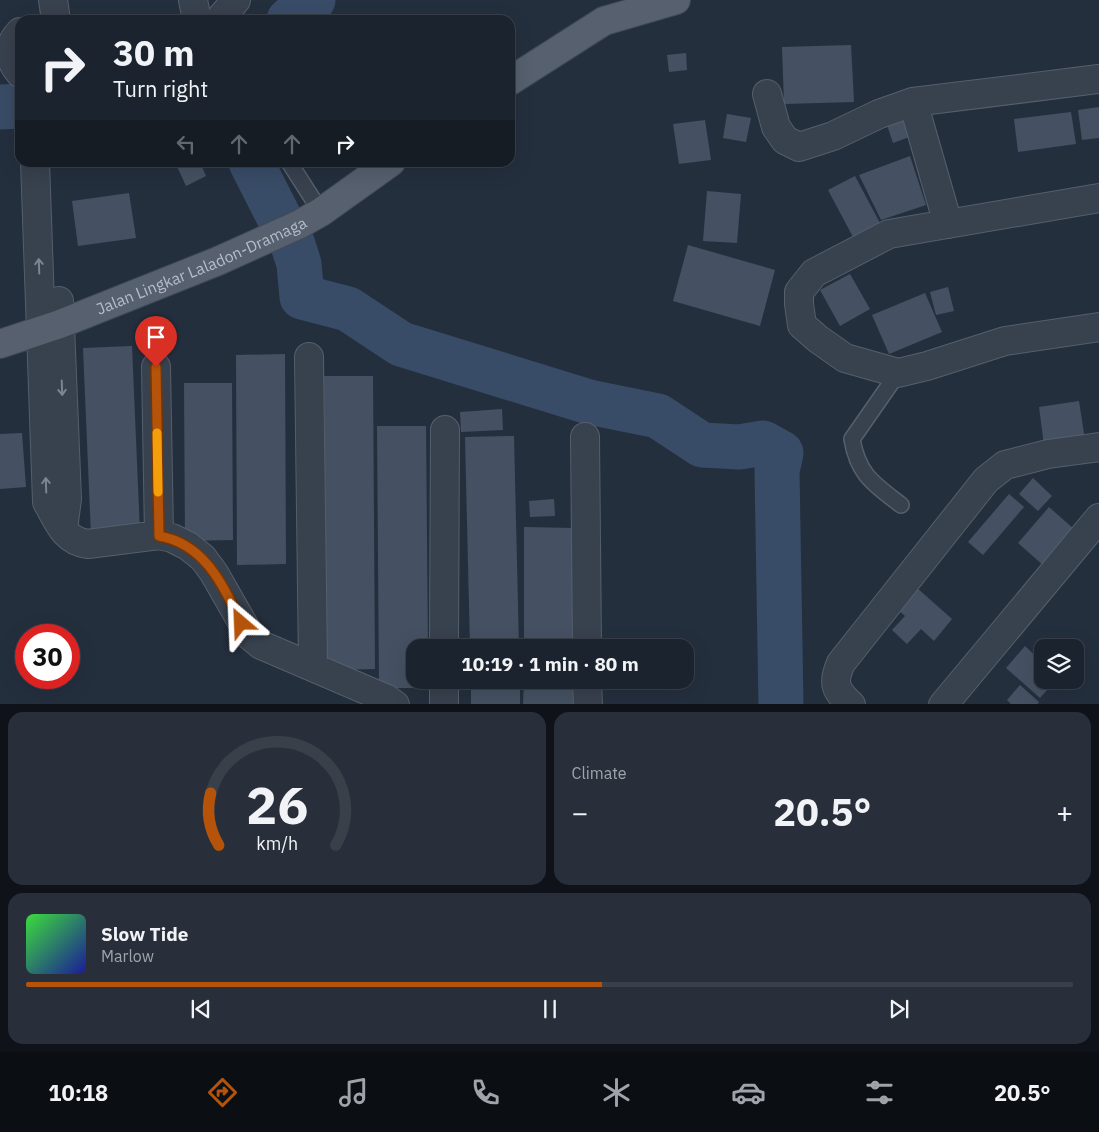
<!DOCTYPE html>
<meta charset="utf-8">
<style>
:root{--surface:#1b232e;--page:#282f3a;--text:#f1f3f6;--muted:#a0a4aa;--line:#39404a;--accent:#b45309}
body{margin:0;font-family:"IBM Plex Sans",sans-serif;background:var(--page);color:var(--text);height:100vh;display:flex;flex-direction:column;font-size:19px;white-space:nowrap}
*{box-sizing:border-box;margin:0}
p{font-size:16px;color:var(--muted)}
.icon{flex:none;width:28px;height:28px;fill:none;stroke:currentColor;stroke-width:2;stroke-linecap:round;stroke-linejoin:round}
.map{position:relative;height:704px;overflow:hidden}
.side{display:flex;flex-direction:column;gap:8px;padding:8px;background:#0f1319;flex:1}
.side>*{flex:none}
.top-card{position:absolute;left:15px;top:15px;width:500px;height:152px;border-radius:15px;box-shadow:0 5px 20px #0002,0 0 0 1px var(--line);background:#1b232e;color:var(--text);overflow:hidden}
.tools{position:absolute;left:1034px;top:639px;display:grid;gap:10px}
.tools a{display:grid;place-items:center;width:50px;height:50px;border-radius:10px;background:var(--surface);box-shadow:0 5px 20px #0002,0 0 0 1px var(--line);font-size:25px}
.speed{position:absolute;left:15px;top:624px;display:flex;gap:10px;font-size:25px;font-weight:700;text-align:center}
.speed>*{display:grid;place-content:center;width:65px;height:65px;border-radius:50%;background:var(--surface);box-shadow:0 5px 20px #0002,0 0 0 1px var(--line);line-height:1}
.speed .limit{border:8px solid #d22;background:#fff;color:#111}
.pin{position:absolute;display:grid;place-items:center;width:42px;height:42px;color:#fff;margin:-51px -21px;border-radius:50% 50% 50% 0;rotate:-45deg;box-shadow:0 0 5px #0007}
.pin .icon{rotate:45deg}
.me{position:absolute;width:55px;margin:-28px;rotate:334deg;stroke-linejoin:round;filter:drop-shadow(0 0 4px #0008)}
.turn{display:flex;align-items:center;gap:18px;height:105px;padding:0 15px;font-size:22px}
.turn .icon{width:65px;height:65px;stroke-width:2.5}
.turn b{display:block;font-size:35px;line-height:42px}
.lanes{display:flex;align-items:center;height:48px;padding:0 15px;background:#0003;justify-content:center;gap:25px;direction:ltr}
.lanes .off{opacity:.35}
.big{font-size:38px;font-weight:700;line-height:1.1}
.side .card{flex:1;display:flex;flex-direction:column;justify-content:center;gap:8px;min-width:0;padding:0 18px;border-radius:15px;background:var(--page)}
.side .dial{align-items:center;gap:0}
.dial svg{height:130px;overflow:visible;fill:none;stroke:var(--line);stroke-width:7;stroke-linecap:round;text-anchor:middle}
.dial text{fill:var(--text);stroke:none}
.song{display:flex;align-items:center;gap:15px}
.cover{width:60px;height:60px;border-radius:8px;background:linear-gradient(135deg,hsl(120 70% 55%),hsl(240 70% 35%))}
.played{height:5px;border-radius:2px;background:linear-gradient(90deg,var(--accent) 55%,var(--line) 55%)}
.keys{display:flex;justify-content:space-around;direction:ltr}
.heat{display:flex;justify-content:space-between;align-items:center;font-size:28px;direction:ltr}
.side .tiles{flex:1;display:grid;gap:8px;grid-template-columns:1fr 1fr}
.card:last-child{grid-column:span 2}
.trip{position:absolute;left:406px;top:639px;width:288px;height:50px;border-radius:15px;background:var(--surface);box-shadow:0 5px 20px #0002,0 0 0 1px var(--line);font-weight:700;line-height:50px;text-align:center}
.menu{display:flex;height:80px;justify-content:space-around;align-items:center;background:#0b0e12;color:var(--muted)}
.menu .icon{width:35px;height:35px}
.menu .current{color:var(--accent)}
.menu b{font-size:22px;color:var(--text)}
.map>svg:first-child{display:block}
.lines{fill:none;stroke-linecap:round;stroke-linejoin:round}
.river{stroke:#394c67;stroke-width:45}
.building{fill:#455162}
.lane-casing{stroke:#565f6c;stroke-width:18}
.street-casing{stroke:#565f6c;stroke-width:30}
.primary-casing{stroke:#414a57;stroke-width:30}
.lane{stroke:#38414e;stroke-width:15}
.street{stroke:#38414e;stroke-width:28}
.primary{stroke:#56606e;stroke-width:28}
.oneway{stroke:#7c8592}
.route-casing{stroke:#753606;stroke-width:12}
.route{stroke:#b45309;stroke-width:9}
.slow{stroke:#f59e0b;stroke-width:9}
.labels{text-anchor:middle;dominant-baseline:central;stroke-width:5;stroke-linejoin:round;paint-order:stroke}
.street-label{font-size:16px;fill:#b4bcc9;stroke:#1d2633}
</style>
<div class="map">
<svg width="1099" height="705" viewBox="0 0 1099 705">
<rect width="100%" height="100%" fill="#242f3e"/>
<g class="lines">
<!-- river -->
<path class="river" d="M 289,20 L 313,0
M 0,107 L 20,106
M 251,162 L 293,245 L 299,264 L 302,297 L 348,309 L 401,344 L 589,402 L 658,416 L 702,445 L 739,447 L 763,443 L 781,453 L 777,471 L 781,705"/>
</g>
<!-- building -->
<path class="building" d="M 851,45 L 854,102 L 784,104 L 782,47 Z
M 686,53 L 687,70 L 669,72 L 667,55 Z
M 1099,107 L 1099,138 L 1082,140 L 1078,110 Z
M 1071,112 L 1076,144 L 1018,152 L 1014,119 Z
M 727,114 L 751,118 L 746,142 L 723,138 Z
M 906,118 L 912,136 L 893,143 L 887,125 Z
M 705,120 L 711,160 L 679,164 L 673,124 Z
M 910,156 L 926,205 L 881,220 L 859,175 Z
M 175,162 L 200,162 L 206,176 L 186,186 Z
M 855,176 L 880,223 L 853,237 L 828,190 Z
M 707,191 L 741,194 L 737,243 L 703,241 Z
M 129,193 L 136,238 L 78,246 L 72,201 Z
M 688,245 L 775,270 L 760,326 L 673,301 Z
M 850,274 L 870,309 L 840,326 L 820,290 Z
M 948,287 L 954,311 L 936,315 L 930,292 Z
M 925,293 L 942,332 L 889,354 L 872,315 Z
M 132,346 L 140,533 L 91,535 L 83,348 Z
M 285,354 L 286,564 L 237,565 L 236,355 Z
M 324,376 L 373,376 L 375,669 L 327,670 Z
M 184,383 L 232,383 L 233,540 L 185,541 Z
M 1079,401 L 1085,440 L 1044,445 L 1039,407 Z
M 502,409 L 503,430 L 461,432 L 460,412 Z
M 377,426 L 426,426 L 428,648 L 415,648 L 415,680 L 428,680 L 428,688 L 379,688 Z
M 22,433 L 26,487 L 0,489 L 0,434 Z
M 514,436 L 519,648 L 470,648 L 465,437 Z
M 1033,478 L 1052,496 L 1038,511 L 1019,494 Z
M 1009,494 L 1024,507 L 983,555 L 968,542 Z
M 554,499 L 555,516 L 530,517 L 529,501 Z
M 1049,507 L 1083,537 L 1052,573 L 1018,543 Z
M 524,527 L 573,528 L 573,648 L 524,648 Z
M 916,587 L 952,619 L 934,641 L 921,629 L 907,644 L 892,630 L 905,616 L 897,609 Z
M 1025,646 L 1042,662 L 1042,680 L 1056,680 L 1040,698 L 1006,668 Z
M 471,680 L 520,680 L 520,705 L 471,705 Z
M 524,680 L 573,680 L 573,705 L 523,705 Z
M 1020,685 L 1039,702 L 1037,705 L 1012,705 L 1007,700 Z"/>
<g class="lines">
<defs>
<path id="lane" d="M 289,162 L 321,212
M 898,373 L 852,439 C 858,475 874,484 901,505"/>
<path id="street" d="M 53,0 L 56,20
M 193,0 L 197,20
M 219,20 L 236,0
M 20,32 C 8,44 8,60 20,73
M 767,94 L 776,127 L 785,140 L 799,147 L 833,136 L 879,114 L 913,102 L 1099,79
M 913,102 L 948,224
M 35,162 L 47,502 C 58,521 64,541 88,544 L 159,535 L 172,538 L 188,546 L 203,558 L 214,573 L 250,636 L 261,645 L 387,699 L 395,705
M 1099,198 L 889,234 L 814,273 L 799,292 L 799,304 L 802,325 L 818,339 L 845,358 L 898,373 L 927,366 L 1005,341 L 1099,327
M 59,301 L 67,499 L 63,529
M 309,357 L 313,666
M 156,367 L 159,535
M 585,437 L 587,648
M 444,648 L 445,430
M 587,680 L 588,705
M 444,705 L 444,680
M 851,705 C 835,690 832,683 841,663 L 986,480 L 1005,465 L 1048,454 L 1099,447
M 943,705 L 1099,518"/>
<g id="primary">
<path d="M 510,81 L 604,21 L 676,0"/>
<path id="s1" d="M 0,344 L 60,324 L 218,261 L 300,224 L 321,212 L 391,162"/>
</g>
</defs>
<!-- lane casing -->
<use href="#lane" class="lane-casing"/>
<!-- street casing -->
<use href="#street" class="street-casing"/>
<!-- primary casing -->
<use href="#primary" class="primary-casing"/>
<!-- lane -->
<use href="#lane" class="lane"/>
<!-- street -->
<use href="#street" class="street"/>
<!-- primary -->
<use href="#primary" class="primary"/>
</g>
<!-- one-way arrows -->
<defs><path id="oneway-shaft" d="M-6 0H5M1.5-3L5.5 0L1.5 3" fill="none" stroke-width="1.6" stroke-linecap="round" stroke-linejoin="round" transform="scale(1.25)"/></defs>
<g class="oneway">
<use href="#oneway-shaft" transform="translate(39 266) rotate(-92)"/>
<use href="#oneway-shaft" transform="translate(62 388) rotate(88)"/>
<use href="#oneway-shaft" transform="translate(46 485) rotate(-92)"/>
</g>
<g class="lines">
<defs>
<path id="route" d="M 156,367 L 159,536 C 205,544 223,585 241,623"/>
</defs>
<!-- route casing -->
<use href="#route" class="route-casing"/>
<!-- route -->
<use href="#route" class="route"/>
<!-- slow -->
<path class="slow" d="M 157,433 L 158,492"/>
</g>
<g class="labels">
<!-- street labels -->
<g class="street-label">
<text stroke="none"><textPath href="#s1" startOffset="216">Jalan Lingkar Laladon-Dramaga</textPath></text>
</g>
</g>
</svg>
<div class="tools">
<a><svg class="icon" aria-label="layers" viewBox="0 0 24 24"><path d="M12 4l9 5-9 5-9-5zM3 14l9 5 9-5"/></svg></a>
</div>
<div class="speed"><div class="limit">30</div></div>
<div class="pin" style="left:156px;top:367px;background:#d93025"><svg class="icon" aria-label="arrive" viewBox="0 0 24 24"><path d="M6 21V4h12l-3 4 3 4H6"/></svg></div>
<svg class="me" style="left:241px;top:623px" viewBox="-20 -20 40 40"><path d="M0-17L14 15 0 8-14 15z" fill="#b45309" stroke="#fff" stroke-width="4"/></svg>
<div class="trip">10:19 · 1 min · 80 m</div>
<div class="top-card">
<div class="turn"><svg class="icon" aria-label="right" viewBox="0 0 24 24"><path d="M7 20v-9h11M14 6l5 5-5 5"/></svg><div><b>30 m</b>Turn right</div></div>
<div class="lanes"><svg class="icon off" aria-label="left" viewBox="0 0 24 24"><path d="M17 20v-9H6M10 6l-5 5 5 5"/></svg><svg class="icon off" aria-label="ahead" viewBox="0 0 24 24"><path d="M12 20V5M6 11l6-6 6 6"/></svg><svg class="icon off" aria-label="ahead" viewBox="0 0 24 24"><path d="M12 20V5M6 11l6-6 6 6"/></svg><svg class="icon" aria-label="right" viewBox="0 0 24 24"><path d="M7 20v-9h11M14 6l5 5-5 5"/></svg></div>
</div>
</div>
<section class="side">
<div class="tiles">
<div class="card dial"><svg viewBox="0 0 100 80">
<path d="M14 69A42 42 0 1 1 86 69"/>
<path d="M14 69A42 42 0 0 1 9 37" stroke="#b45309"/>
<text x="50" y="56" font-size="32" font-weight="700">26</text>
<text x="50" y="72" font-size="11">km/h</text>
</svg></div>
<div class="card"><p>Climate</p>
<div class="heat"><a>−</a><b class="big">20.5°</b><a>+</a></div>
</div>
<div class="card">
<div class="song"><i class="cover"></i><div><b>Slow Tide</b><p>Marlow</p></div></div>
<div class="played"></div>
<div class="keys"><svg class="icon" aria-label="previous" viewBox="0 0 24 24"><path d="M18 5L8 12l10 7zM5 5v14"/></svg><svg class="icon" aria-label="pause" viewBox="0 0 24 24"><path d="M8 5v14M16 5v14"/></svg><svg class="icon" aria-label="next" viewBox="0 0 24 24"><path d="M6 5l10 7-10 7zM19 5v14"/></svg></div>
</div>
</div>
</section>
<nav class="menu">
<b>10:18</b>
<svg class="icon current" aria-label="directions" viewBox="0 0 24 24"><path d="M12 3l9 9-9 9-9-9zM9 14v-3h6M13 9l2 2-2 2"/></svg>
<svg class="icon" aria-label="music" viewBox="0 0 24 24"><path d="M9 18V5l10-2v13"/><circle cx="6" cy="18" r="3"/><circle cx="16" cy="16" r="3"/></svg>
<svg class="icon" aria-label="phone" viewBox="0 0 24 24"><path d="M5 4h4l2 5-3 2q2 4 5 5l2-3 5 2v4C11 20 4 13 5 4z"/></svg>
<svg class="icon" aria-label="climate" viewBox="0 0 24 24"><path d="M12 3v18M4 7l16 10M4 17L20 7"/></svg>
<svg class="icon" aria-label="car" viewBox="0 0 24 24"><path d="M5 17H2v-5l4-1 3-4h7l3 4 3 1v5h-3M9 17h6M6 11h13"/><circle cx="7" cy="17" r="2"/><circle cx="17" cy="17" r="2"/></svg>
<svg class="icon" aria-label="filters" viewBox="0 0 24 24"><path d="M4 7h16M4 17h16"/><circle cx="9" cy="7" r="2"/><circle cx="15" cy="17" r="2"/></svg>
<b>20.5°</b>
</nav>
